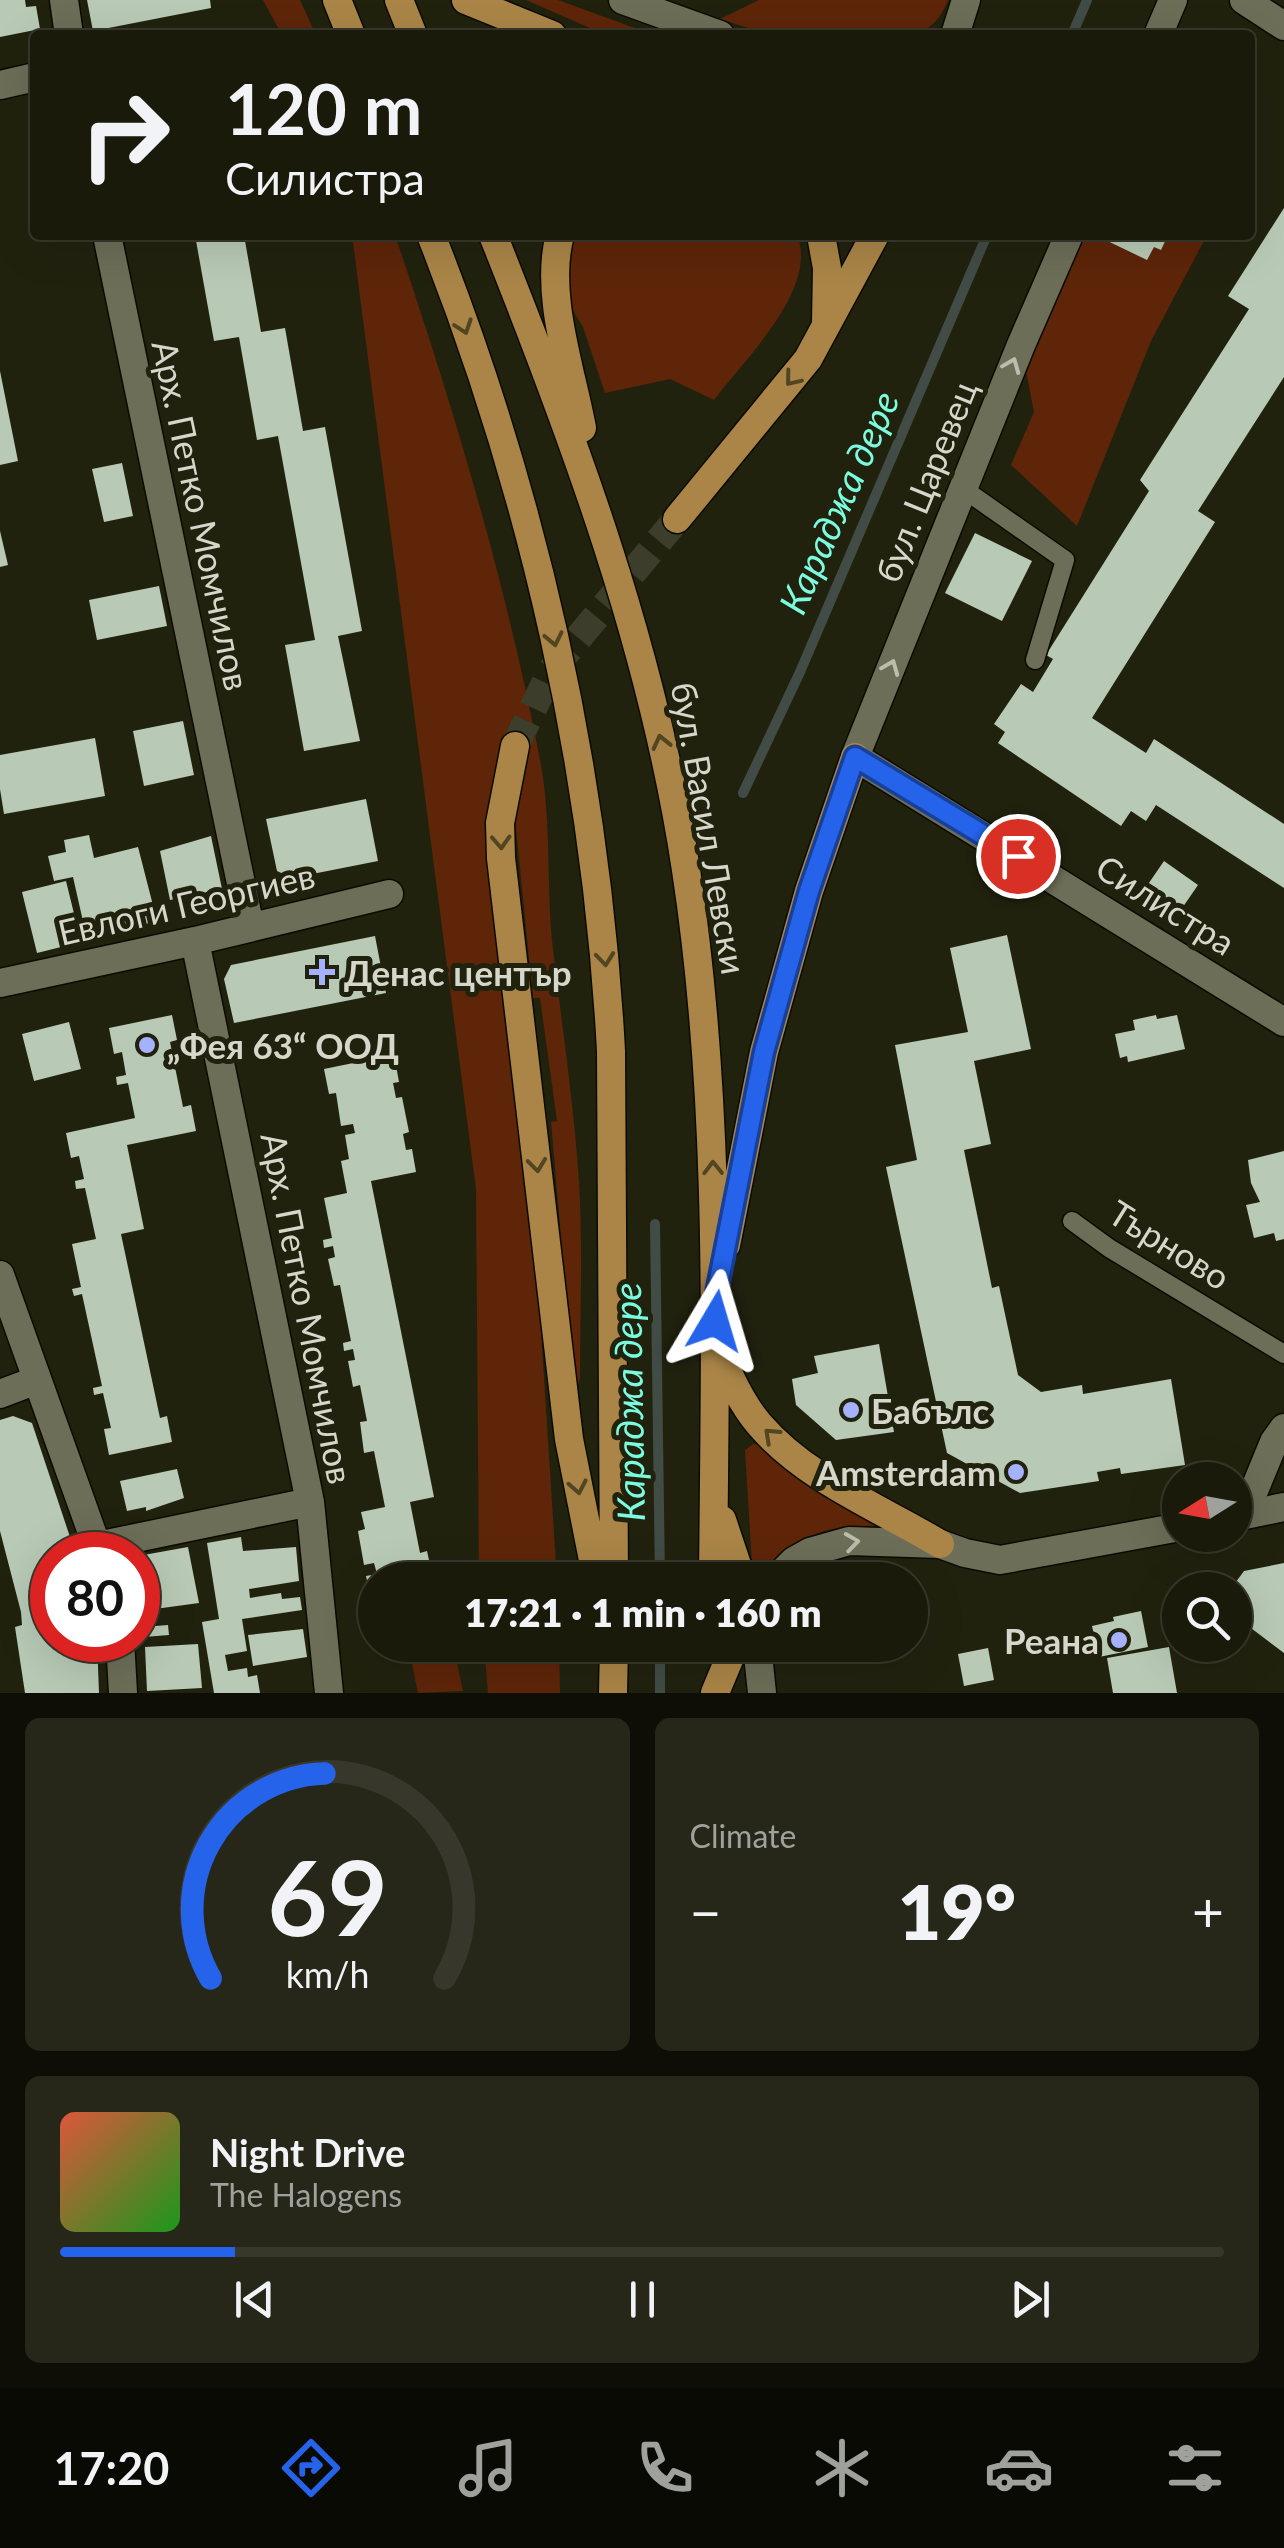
<!DOCTYPE html>
<meta charset="utf-8">
<style>
:root{--surface:#191a0a;--page:#262718;--text:#f1f3f6;--muted:#9fa19c;--line:#37382b;--accent:#2563eb}
body{margin:0;font-family:Lato,sans-serif;background:var(--page);color:var(--text);height:100vh;display:flex;flex-direction:column;font-size:38px;white-space:nowrap}
*{box-sizing:border-box;margin:0}
p{font-size:32px;color:var(--muted)}
.icon{flex:none;width:55px;height:55px;fill:none;stroke:currentColor;stroke-width:2;stroke-linecap:round;stroke-linejoin:round}
.map{position:relative;height:1693px;overflow:hidden}
.side{display:flex;flex-direction:column;gap:25px;padding:25px;background:#0e0e06;flex:1}
.side>*{flex:none}
.hud{position:absolute;left:30px;top:30px;width:1225px;height:210px;border-radius:10px;box-shadow:0 10px 40px #0002,0 0 0 2px var(--line);background:#191a0a;color:var(--text);overflow:hidden}
.needle{width:65px;rotate:259deg}
.controls{position:absolute;left:1162px;top:1462px;display:grid;gap:20px}
.controls a{display:grid;place-items:center;width:90px;height:90px;border-radius:50%;background:var(--surface);box-shadow:0 10px 40px #0002,0 0 0 2px var(--line);font-size:50px}
.speed{position:absolute;left:30px;top:1532px;display:flex;gap:20px;font-size:50px;font-weight:700;text-align:center}
.speed>*{display:grid;place-content:center;width:130px;height:130px;border-radius:50%;background:var(--surface);box-shadow:0 10px 40px #0002,0 0 0 2px var(--line);line-height:1}
.speed .limit{border:15px solid #d22;background:#fff;color:#111}
.pin{position:absolute;display:grid;place-items:center;width:85px;height:85px;color:#fff;margin:-42px;border:5px solid #fff;border-radius:50%;box-shadow:0 2px 10px #0007}
.me{position:absolute;width:110px;margin:-55px;rotate:7deg;stroke-linejoin:round;filter:drop-shadow(0 0 8px #0008)}
.turn{display:flex;align-items:center;gap:35px;height:210px;padding:0 30px;font-size:45px}
.turn .icon{width:130px;height:130px;stroke-width:2.5}
.turn b{display:block;font-size:70px;line-height:85px}
.big{font-size:75px;font-weight:800;line-height:1.1}
.side .tile{flex:1;display:flex;flex-direction:column;justify-content:center;gap:15px;min-width:0;padding:0 35px;border-radius:15px;background:var(--page)}
.side .dial{align-items:center;gap:0}
.dial svg{height:260px;overflow:visible;fill:none;stroke:var(--line);stroke-width:7;stroke-linecap:round;text-anchor:middle}
.dial text{fill:var(--text);stroke:none}
.song{display:flex;align-items:center;gap:30px}
.cover{width:120px;height:120px;border-radius:15px;background:linear-gradient(135deg,hsl(10 70% 55%),hsl(120 70% 35%))}
.played{height:10px;border-radius:5px;background:linear-gradient(90deg,var(--accent) 15%,var(--line) 15%)}
.keys{display:flex;justify-content:space-around;direction:ltr}
.heat{display:flex;justify-content:space-between;align-items:center;font-size:55px;direction:ltr}
.side .tiles{flex:1;display:grid;gap:25px;grid-template-columns:1fr 1fr}
.tile:last-child{grid-column:span 2}
.trip{position:absolute;left:358px;top:1562px;width:570px;height:100px;border-radius:50px;background:var(--surface);box-shadow:0 10px 40px #0002,0 0 0 2px var(--line);font-weight:800;line-height:100px;text-align:center}
.menu{display:flex;height:160px;justify-content:space-around;align-items:center;background:#0a0a04;color:var(--muted)}
.menu .icon{width:70px;height:70px}
.menu .active{color:var(--accent)}
.menu b{font-size:45px;color:var(--text)}
.map>svg:first-child{display:block}
.green{fill:#5e2509}
.lines{fill:none;stroke-linecap:round;stroke-linejoin:round}
.stream{stroke:#424c46;stroke-width:10}
.building{fill:#b8cab6}
.trunk-tunnel{stroke:#3c3d2a;stroke-width:28;stroke-dasharray:28 14;stroke-linecap:butt}
.service-casing{stroke:#0b0b00;stroke-width:21}
.minor-casing{stroke:#0b0b00;stroke-width:31}
.tertiary-casing{stroke:#0b0b00;stroke-width:31}
.trunk-casing{stroke:#0b0b00;stroke-width:31}
.service{stroke:#6d6e58;stroke-width:18}
.minor{stroke:#6d6e58;stroke-width:28}
.tertiary{stroke:#6d6e58;stroke-width:28}
.trunk{stroke:#aa8547;stroke-width:28}
.oneway{stroke:#514522}
.oneway2{stroke:#bcbdae}
.route-casing{stroke:#184099;stroke-width:25}
.route{stroke:#2563eb;stroke-width:18}
.poi-dot{fill:#a6b1fc;stroke:#21220e;stroke-width:4}
.labels{text-anchor:middle;dominant-baseline:central;stroke-width:10;stroke-linejoin:round;paint-order:stroke}
.street-label{font-size:35px;fill:#d6d7cb;stroke:#21220e}
.poi-label{font-size:35px;font-weight:bold;fill:#d6d7cb;stroke:#21220e;text-anchor:start}
.water-label{font-size:38px;font-style:italic;fill:#7cfcdf;stroke:#21220e}
</style>
<div class="map">
<svg width="1284" height="1693" viewBox="0 0 1284 1693">
<rect width="100%" height="100%" fill="#21220e"/>
<!-- green -->
<path class="green" d="M 263,0 L 300,0 L 316,35 L 282,35 Z
M 526,0 L 558,0 L 654,35 L 606,35 Z
M 759,0 L 948,0 C 940,20 930,31 909,35 L 770,35 L 720,19 Z
M 352,235 L 395,235 C 453,406 506,582 540,760 C 552,821 546,887 553,949 C 562,1027 574,1104 579,1182 C 583,1248 580,1313 580,1379 L 577,1387 L 574,1386 L 551,1122 L 557,1121 L 540,998 L 533,998 L 515,818 L 528,752 L 502,741 L 497,792 L 536,1254 L 557,1580 L 479,1580 L 476,1189 Z
M 577,235 L 797,235 C 819,288 745,359 714,400 L 670,379 L 605,393 L 583,327 L 565,298 L 566,260 Z
M 1069,235 L 1207,235 L 1151,341 L 1077,526 L 1011,465 L 1034,412 L 1021,345 Z
M 753,1444 L 768,1446 L 896,1526 C 820,1525 813,1528 758,1580 L 753,1580 L 745,1450 Z
M 408,1645 L 453,1645 L 463,1691 L 418,1693 Z
M 484,1645 L 559,1645 L 560,1693 L 488,1693 Z"/>
<g class="lines">
<!-- stream -->
<path class="stream" d="M 1072,35 L 1087,0
M 743,793 L 800,672 L 987,235
M 655,1224 L 660,1580
M 660,1645 L 660,1693"/>
</g>
<!-- building -->
<path class="building" d="M 0,0 L 25,0 L 26,7 L 36,6 L 40,29 L 0,37 Z
M 87,0 L 210,0 L 211,8 L 93,31 Z
M 1284,208 L 1284,377 L 1198,511 L 1215,522 L 1092,718 L 1146,753 L 1154,739 L 1284,824 L 1284,888 L 1156,805 L 1146,821 L 1131,811 L 1121,826 L 998,743 L 1005,732 L 994,724 L 1021,684 L 1033,692 L 1053,659 L 1046,655 L 1149,491 L 1140,480 L 1249,309 L 1228,296 Z
M 195,235 L 244,235 L 261,332 L 285,328 L 303,431 L 325,427 L 362,631 L 338,636 L 360,741 L 304,751 L 285,645 L 315,640 L 278,436 L 257,440 L 239,337 L 214,341 Z
M 1095,235 L 1168,235 L 1161,250 L 1154,247 L 1147,260 Z
M 0,371 L 18,461 L 0,465 Z
M 122,463 L 133,516 L 104,522 L 92,469 Z
M 0,531 L 8,565 L 0,567 Z
M 975,533 L 1032,561 L 1002,621 L 945,593 Z
M 159,586 L 167,626 L 97,640 L 89,600 Z
M 183,721 L 194,775 L 144,786 L 133,731 Z
M 95,738 L 105,796 L 4,814 L 0,789 L 0,755 Z
M 366,799 L 378,861 L 292,878 L 277,871 L 266,819 Z
M 89,835 L 94,858 L 138,847 L 157,921 L 87,939 L 73,877 L 54,881 L 48,856 L 66,852 L 64,840 Z
M 211,836 L 222,889 L 170,900 L 160,851 Z
M 1164,861 L 1198,885 L 1176,917 L 1142,893 Z
M 66,881 L 81,942 L 37,953 L 22,892 Z
M 1007,935 L 1031,1049 L 974,1061 L 991,1144 L 964,1150 L 992,1288 L 999,1286 L 1018,1375 L 1041,1392 L 1082,1385 L 1083,1394 L 1171,1379 L 1185,1465 L 1121,1474 L 1120,1468 L 1097,1472 L 1099,1481 L 1020,1493 L 947,1453 L 886,1167 L 917,1160 L 895,1045 L 968,1032 L 950,948 Z
M 375,936 L 386,993 L 234,1023 L 224,979 L 231,965 Z
M 172,1015 L 177,1040 L 170,1042 L 183,1107 L 191,1105 L 196,1131 L 127,1145 L 144,1229 L 121,1234 L 160,1418 L 167,1416 L 172,1442 L 109,1455 L 104,1429 L 111,1428 L 103,1393 L 94,1395 L 93,1388 L 102,1386 L 82,1294 L 74,1296 L 72,1289 L 81,1287 L 72,1244 L 96,1239 L 85,1188 L 76,1189 L 75,1181 L 84,1179 L 79,1156 L 71,1158 L 66,1133 L 135,1118 L 128,1083 L 117,1085 L 116,1077 L 126,1075 L 122,1052 L 114,1054 L 109,1028 Z
M 1156,1015 L 1157,1019 L 1177,1015 L 1185,1049 L 1128,1062 L 1127,1056 L 1120,1058 L 1115,1034 L 1135,1030 L 1133,1020 Z
M 69,1022 L 81,1069 L 34,1081 L 22,1034 Z
M 393,1049 L 399,1082 L 393,1083 L 396,1098 L 402,1097 L 409,1132 L 403,1134 L 406,1150 L 412,1149 L 416,1172 L 371,1181 L 434,1497 L 410,1502 L 420,1553 L 427,1551 L 431,1569 L 424,1571 L 427,1580 L 375,1580 L 375,1624 L 369,1625 L 364,1601 L 371,1599 L 366,1576 L 377,1574 L 374,1563 L 364,1565 L 358,1531 L 365,1529 L 361,1512 L 385,1507 L 374,1451 L 364,1453 L 360,1422 L 367,1421 L 360,1385 L 353,1387 L 348,1361 L 355,1360 L 353,1349 L 344,1351 L 343,1343 L 351,1341 L 340,1285 L 334,1286 L 328,1259 L 335,1257 L 333,1246 L 324,1248 L 323,1240 L 332,1238 L 324,1198 L 347,1193 L 341,1161 L 349,1159 L 345,1135 L 355,1133 L 353,1124 L 341,1126 L 336,1093 L 329,1094 L 324,1069 L 368,1060 L 367,1054 Z
M 1284,1151 L 1284,1239 L 1276,1241 L 1274,1233 L 1254,1238 L 1246,1205 L 1260,1202 L 1251,1183 L 1248,1160 Z
M 879,1344 L 894,1432 L 836,1440 L 796,1405 L 792,1379 L 818,1373 L 814,1356 Z
M 13,1416 L 32,1423 L 76,1555 L 52,1555 L 52,1640 L 97,1640 L 99,1693 L 25,1693 L 15,1627 L 22,1625 L 21,1612 L 0,1531 L 0,1420 Z
M 177,1469 L 184,1498 L 146,1511 L 146,1507 L 127,1511 L 120,1481 Z
M 241,1537 L 243,1551 L 296,1547 L 299,1581 L 249,1589 L 250,1598 L 281,1593 L 282,1599 L 300,1597 L 302,1610 L 242,1619 L 247,1651 L 225,1655 L 228,1671 L 247,1668 L 248,1677 L 257,1675 L 260,1693 L 214,1693 L 202,1622 L 219,1619 L 207,1543 Z
M 188,1547 L 199,1603 L 140,1611 L 138,1556 Z
M 1284,1563 L 1284,1653 L 1235,1616 L 1235,1590 L 1230,1590 L 1244,1571 Z
M 1141,1611 L 1148,1647 L 1099,1657 L 1092,1626 L 1114,1621 L 1113,1617 Z
M 168,1625 L 169,1635 L 144,1637 L 143,1627 Z
M 303,1629 L 307,1657 L 253,1666 L 248,1635 Z
M 198,1644 L 202,1688 L 147,1691 L 145,1647 Z
M 1169,1647 L 1177,1693 L 1113,1693 L 1107,1658 Z
M 988,1648 L 994,1680 L 964,1686 L 958,1654 Z"/>
<g class="lines">
<!-- trunk-tunnel -->
<path class="trunk-tunnel" d="M 515,746 L 551,671 L 677,519"/>
<defs>
<path id="service" d="M 962,488 L 1065,560 L 1035,660
M 1072,1221 L 1109,1248 L 1284,1354"/>
<path id="minor" d="M 64,0 L 69,35
M 623,0 L 720,35
M 1244,0 L 1284,26
M 955,35 L 966,0
M 1158,35 L 1173,0
M 0,85 L 35,77
M 107,235 L 250,927
M 1069,235 L 1021,345 L 855,757 L 1284,1022
M 195,941 L 310,1502 L 329,1693
M 0,983 L 195,941 L 389,894
M 0,1275 L 100,1555
M 0,1394 L 37,1380
M 1244,1515 L 1274,1442 L 1284,1428
M 97,1546 L 310,1502
M 120,1640 L 123,1693"/>
<path id="tertiary" d="M 1235,1517 L 1284,1507
M 775,1580 L 794,1561 L 810,1552 L 849,1541 L 940,1544 L 965,1553 L 1000,1560 L 1180,1527
M 757,1645 L 762,1693"/>
<path id="trunk" d="M 337,0 L 351,35
M 399,0 L 413,35
M 466,0 L 552,35
M 431,235 C 534,495 596,772 611,1051 L 614,1580
M 493,235 C 575,441 653,650 686,870 C 722,1106 715,1343 713,1580
M 560,235 C 544,293 571,369 582,428
M 821,235 L 827,268 L 826,323
M 677,519 L 808,359 L 875,235
M 515,746 L 500,823 L 501,858 L 569,1439 L 597,1580
M 726,1245 L 764,1052 L 809,891 L 855,757
M 718,1350 C 729,1375 741,1403 759,1424 C 806,1479 880,1508 940,1544
M 722,1520 L 742,1580
M 613,1693 L 614,1645
M 715,1693 L 735,1645"/>
</defs>
<!-- service casing -->
<use href="#service" class="service-casing"/>
<!-- minor casing -->
<use href="#minor" class="minor-casing"/>
<!-- tertiary casing -->
<use href="#tertiary" class="tertiary-casing"/>
<!-- trunk casing -->
<use href="#trunk" class="trunk-casing"/>
<!-- service -->
<use href="#service" class="service"/>
<!-- minor -->
<use href="#minor" class="minor"/>
<!-- tertiary -->
<use href="#tertiary" class="tertiary"/>
<!-- trunk -->
<use href="#trunk" class="trunk"/>
</g>
<!-- one-way arrows -->
<defs><path id="oneway-chevron" d="M-2-3.5L2.5 0L-2 3.5" fill="none" stroke-width="1.6" stroke-linecap="round" stroke-linejoin="round" transform="scale(2.5)"/></defs>
<g class="oneway">
<use href="#oneway-chevron" transform="translate(464 327) rotate(71)"/>
<use href="#oneway-chevron" transform="translate(792 379) rotate(129)"/>
<use href="#oneway-chevron" transform="translate(554 639) rotate(78)"/>
<use href="#oneway-chevron" transform="translate(661 742) rotate(-103)"/>
<use href="#oneway-chevron" transform="translate(501 842) rotate(87)"/>
<use href="#oneway-chevron" transform="translate(605 959) rotate(84)"/>
<use href="#oneway-chevron" transform="translate(537 1165) rotate(83)"/>
<use href="#oneway-chevron" transform="translate(713 1168) rotate(-91)"/>
<use href="#oneway-chevron" transform="translate(771 1435) rotate(-137)"/>
<use href="#oneway-chevron" transform="translate(578 1487) rotate(79)"/>
</g>
<g class="oneway2">
<use href="#oneway-chevron" transform="translate(1012 365) rotate(-68)"/>
<use href="#oneway-chevron" transform="translate(891 667) rotate(-68)"/>
<use href="#oneway-chevron" transform="translate(852 1542) rotate(-8)"/>
</g>
<g class="lines">
<defs>
<path id="route" d="M 715,1321 L 715,1300 L 764,1052 L 809,891 L 855,757 L 1018,856"/>
</defs>
<!-- route casing -->
<use href="#route" class="route-casing"/>
<!-- route -->
<use href="#route" class="route"/>
</g>
<!-- markers -->
<g class="poi-dot">
<path d="M317 957h10v10h10v10h-10v10h-10v-10h-10v-10h10z"/>
<circle cx="147" cy="1045" r="10"/>
<circle cx="851" cy="1410" r="10"/>
<circle cx="1016" cy="1472" r="10"/>
<circle cx="1119" cy="1640" r="10"/>
</g>
<g class="labels">
<!-- street labels -->
<g class="street-label">
<text transform="translate(925 481) rotate(-68)">бул. Царевец</text>
<text transform="translate(202 515) rotate(78)">Арх. Петко Момчилов</text>
<text transform="translate(710 828) rotate(80)">бул. Васил Левски</text>
<text transform="translate(186 903) rotate(-13)">Евлоги Георгиев</text>
<text transform="translate(1166 904) rotate(32)">Силистра</text>
<text transform="translate(1170 1244) rotate(32)">Търново</text>
<text transform="translate(308 1308) rotate(79)">Арх. Петко Момчилов</text>
</g>
<!-- poi labels -->
<g class="poi-label">
<text x="344" y="972">Денас център</text>
<text x="167" y="1045">„Фея 63“ ООД</text>
<text x="871" y="1410">Бабълс</text>
<text x="996" y="1472" text-anchor="end">Amsterdam</text>
<text x="1099" y="1640" text-anchor="end">Реана</text>
</g>
<!-- water labels -->
<g class="water-label">
<text transform="translate(838 502) rotate(-66)">Караджа дере</text>
<text transform="translate(628 1402) rotate(-91)">Караджа дере</text>
</g>
</g>
</svg>
<div class="controls">
<a><svg class="needle" viewBox="-14 -14 28 28"><path d="M0-13l5 13h-10z" fill="#e53935"/><path d="M0 13l5-13h-10z" fill="#9fa19c"/></svg></a>
<a><svg class="icon" aria-label="search" viewBox="0 0 24 24"><circle cx="10" cy="10" r="6"/><path d="M15 15l6 6"/></svg></a>
</div>
<div class="speed"><div class="limit">80</div></div>
<div class="pin" style="left:1018px;top:856px;background:#d93025"><svg class="icon" aria-label="arrive" viewBox="0 0 24 24"><path d="M6 21V4h12l-3 4 3 4H6"/></svg></div>
<svg class="me" style="left:715px;top:1321px" viewBox="-20 -20 40 40"><path d="M0-17L14 15 0 8-14 15z" fill="#2563eb" stroke="#fff" stroke-width="4"/></svg>
<div class="trip">17:21 · 1 min · 160 m</div>
<div class="hud">
<div class="turn"><svg class="icon" aria-label="right" viewBox="0 0 24 24"><path d="M7 20v-9h11M14 6l5 5-5 5"/></svg><div><b>120 m</b>Силистра</div></div>
</div>
</div>
<section class="side">
<div class="tiles">
<div class="tile dial"><svg viewBox="0 0 100 80">
<path d="M14 69A42 42 0 1 1 86 69"/>
<path d="M14 69A42 42 0 0 1 49 6" stroke="#2563eb"/>
<text x="50" y="56" font-size="32" font-weight="700">69</text>
<text x="50" y="72" font-size="11">km/h</text>
</svg></div>
<div class="tile"><p>Climate</p>
<div class="heat"><a>−</a><b class="big">19°</b><a>+</a></div>
</div>
<div class="tile">
<div class="song"><i class="cover"></i><div><b>Night Drive</b><p>The Halogens</p></div></div>
<div class="played"></div>
<div class="keys"><svg class="icon" aria-label="previous" viewBox="0 0 24 24"><path d="M18 5L8 12l10 7zM5 5v14"/></svg><svg class="icon" aria-label="pause" viewBox="0 0 24 24"><path d="M8 5v14M16 5v14"/></svg><svg class="icon" aria-label="next" viewBox="0 0 24 24"><path d="M6 5l10 7-10 7zM19 5v14"/></svg></div>
</div>
</div>
</section>
<nav class="menu">
<b>17:20</b>
<svg class="icon active" aria-label="directions" viewBox="0 0 24 24"><path d="M12 3l9 9-9 9-9-9zM9 14v-3h6M13 9l2 2-2 2"/></svg>
<svg class="icon" aria-label="music" viewBox="0 0 24 24"><path d="M9 18V5l10-2v13"/><circle cx="6" cy="18" r="3"/><circle cx="16" cy="16" r="3"/></svg>
<svg class="icon" aria-label="phone" viewBox="0 0 24 24"><path d="M5 4h4l2 5-3 2q2 4 5 5l2-3 5 2v4C11 20 4 13 5 4z"/></svg>
<svg class="icon" aria-label="climate" viewBox="0 0 24 24"><path d="M12 3v18M4 7l16 10M4 17L20 7"/></svg>
<svg class="icon" aria-label="car" viewBox="0 0 24 24"><path d="M5 17H2v-5l4-1 3-4h7l3 4 3 1v5h-3M9 17h6M6 11h13"/><circle cx="7" cy="17" r="2"/><circle cx="17" cy="17" r="2"/></svg>
<svg class="icon" aria-label="filters" viewBox="0 0 24 24"><path d="M4 7h16M4 17h16"/><circle cx="9" cy="7" r="2"/><circle cx="15" cy="17" r="2"/></svg>
</nav>
